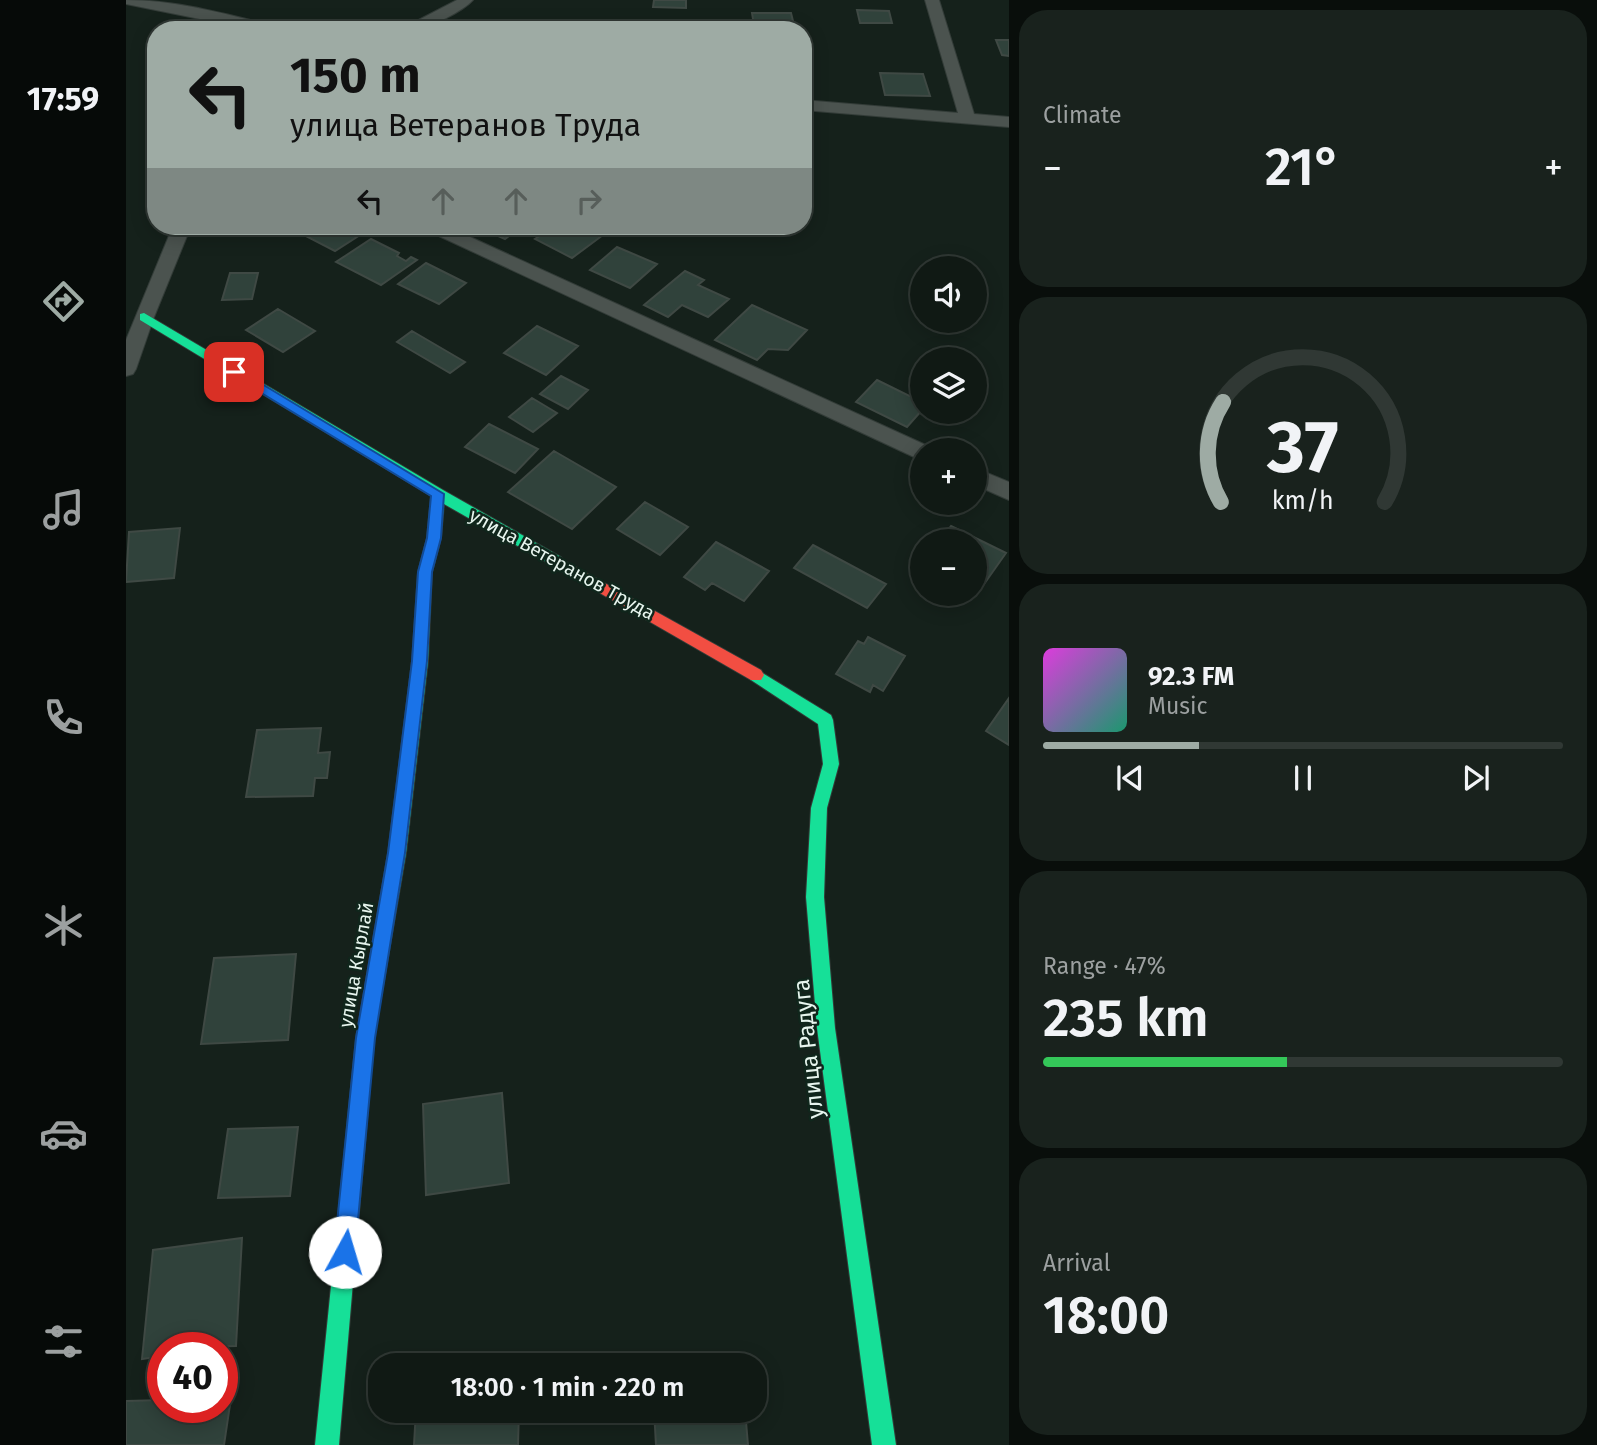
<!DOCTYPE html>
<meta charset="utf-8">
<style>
:root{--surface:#101914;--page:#19221d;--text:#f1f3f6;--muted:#9ca0a0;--line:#303834;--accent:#9eaba4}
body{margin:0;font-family:"Fira Sans",sans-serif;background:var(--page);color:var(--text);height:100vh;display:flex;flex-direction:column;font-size:26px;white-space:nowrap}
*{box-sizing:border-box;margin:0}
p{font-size:23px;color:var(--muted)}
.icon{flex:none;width:38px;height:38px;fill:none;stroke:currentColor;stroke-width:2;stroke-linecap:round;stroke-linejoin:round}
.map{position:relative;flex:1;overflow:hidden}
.details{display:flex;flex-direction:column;gap:10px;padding:10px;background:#090e0b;width:588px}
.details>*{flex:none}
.guide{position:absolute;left:21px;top:21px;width:665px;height:214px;border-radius:28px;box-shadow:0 4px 18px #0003,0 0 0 2px var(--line);background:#9eaba4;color:#111;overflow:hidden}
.fabs{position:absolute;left:784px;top:256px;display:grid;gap:14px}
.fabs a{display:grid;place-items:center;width:77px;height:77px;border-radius:50%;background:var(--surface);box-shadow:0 4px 18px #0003,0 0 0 2px var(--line);font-size:35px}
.speed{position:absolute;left:21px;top:1332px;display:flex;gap:14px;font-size:35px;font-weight:700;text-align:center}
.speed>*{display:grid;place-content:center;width:91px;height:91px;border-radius:50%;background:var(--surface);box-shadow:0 4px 18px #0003,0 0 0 2px var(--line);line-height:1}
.speed .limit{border:10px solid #d22;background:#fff;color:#111}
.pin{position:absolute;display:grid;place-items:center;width:60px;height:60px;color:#fff;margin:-30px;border-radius:14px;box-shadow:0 4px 10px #0006}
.me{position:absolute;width:77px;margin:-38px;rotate:6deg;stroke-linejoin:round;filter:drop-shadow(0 0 5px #0008)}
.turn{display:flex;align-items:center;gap:24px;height:147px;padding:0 28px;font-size:32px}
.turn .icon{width:91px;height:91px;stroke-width:2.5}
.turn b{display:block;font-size:49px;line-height:60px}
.lanes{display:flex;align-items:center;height:66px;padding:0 28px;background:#0003;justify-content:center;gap:35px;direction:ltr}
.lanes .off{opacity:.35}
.big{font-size:52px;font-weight:600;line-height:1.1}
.details .card{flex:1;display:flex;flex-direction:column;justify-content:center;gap:10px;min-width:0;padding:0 24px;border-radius:28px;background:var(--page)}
.details .dial{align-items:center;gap:0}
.dial svg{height:182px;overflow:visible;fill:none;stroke:var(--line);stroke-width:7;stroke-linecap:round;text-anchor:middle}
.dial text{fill:var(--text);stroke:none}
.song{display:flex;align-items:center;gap:21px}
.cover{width:84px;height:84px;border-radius:10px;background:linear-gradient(135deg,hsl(300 70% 55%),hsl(160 70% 35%))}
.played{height:7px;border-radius:4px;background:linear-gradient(90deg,var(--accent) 30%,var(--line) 30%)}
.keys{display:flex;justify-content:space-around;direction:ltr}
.heat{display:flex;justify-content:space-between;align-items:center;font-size:38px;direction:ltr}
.charge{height:10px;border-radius:5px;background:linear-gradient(90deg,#34c759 47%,var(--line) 0)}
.trip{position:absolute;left:242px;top:1353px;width:399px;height:70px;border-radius:28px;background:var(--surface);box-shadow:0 4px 18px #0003,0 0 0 2px var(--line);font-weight:600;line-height:70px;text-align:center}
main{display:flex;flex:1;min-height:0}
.dock{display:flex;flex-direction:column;width:126px;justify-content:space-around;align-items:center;background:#060a08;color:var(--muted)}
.dock .icon{width:49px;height:49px}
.dock .selected{color:var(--accent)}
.dock b{font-size:32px;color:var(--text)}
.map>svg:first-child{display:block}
.building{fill:#30423b;stroke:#3f4944;stroke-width:2}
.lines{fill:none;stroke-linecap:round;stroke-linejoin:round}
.street-casing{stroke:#333c38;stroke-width:2}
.fast-casing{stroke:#333c38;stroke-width:2}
.jam-casing{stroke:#333c38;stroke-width:2}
.street{fill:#4b534f;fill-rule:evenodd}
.fast{fill:#16e098;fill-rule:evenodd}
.jam{fill:#f24e42;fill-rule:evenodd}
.route{fill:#1a73e8;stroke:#114b97;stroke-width:2}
.labels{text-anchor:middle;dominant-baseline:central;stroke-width:5;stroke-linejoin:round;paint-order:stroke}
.street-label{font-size:19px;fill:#e7f5ee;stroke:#10261c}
.near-street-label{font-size:23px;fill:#e7f5ee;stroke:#10261c}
</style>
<main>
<nav class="dock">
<b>17:59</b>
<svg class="icon selected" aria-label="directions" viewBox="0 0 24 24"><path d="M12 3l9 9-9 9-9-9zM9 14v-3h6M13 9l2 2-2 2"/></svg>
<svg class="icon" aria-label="music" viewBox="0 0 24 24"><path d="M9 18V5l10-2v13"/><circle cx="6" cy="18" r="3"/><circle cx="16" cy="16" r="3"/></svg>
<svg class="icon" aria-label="phone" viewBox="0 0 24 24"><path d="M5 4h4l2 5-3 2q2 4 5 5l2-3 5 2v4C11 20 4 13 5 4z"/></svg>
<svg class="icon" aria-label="climate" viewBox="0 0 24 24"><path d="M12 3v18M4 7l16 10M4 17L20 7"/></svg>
<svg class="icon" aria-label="car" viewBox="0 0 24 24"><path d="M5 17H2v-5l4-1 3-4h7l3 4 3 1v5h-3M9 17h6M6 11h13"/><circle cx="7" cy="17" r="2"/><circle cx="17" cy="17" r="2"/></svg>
<svg class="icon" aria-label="filters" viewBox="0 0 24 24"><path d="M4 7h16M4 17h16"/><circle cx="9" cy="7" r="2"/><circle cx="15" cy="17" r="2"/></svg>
</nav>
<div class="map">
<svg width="883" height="1445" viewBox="0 0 883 1445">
<rect width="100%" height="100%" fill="#15211b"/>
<!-- building -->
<path class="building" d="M 528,0 L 560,0 L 560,8 L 527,7 Z
M 731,10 L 763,11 L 766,23 L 734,23 Z
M 626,13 L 665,13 L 668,25 L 628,25 Z
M 870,40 L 883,40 L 883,56 L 876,55 Z
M 754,73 L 797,74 L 804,96 L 759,95 Z
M 178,226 L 223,226 L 237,233 L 209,251 L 170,231 Z
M 350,226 L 397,226 L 379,239 Z
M 429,226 L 457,226 L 477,235 L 446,258 L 409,239 Z
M 245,239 L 273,253 L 271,256 L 280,261 L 285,257 L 291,260 L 255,285 L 210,262 Z
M 491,247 L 531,264 L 504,288 L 464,270 Z
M 300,263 L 340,283 L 313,304 L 272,284 Z
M 559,271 L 578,280 L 572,285 L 603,299 L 582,317 L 556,305 L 542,317 L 518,305 Z
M 104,273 L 132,273 L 126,299 L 96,300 Z
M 626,305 L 681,330 L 662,350 L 642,349 L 631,360 L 589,340 Z
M 152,309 L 189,331 L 157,352 L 120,330 Z
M 411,326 L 452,346 L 420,375 L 378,353 Z
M 286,331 L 339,362 L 324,373 L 271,342 Z
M 435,376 L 462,390 L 442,409 L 414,394 Z
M 751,380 L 796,402 L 796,410 L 781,427 L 730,402 Z
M 406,398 L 431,413 L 407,432 L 383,417 Z
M 363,424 L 412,449 L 389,473 L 339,447 Z
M 428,451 L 490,487 L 446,529 L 382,492 Z
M 519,502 L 562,527 L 534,555 L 491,529 Z
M 825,526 L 880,553 L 856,587 L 849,583 L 849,541 L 814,541 Z
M 54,528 L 48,578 L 0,582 L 3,532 Z
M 590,542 L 643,571 L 618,601 L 586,583 L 579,590 L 558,577 Z
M 687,545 L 760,584 L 741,608 L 668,568 Z
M 742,637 L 779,656 L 757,691 L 747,685 L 744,692 L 710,674 L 732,641 L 738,644 Z
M 883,698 L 883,745 L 860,731 Z
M 195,728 L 192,753 L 204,752 L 201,778 L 189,778 L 187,796 L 120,797 L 131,730 Z
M 170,954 L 162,1040 L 75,1044 L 88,958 Z
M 376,1093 L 383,1183 L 300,1195 L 297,1104 Z
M 172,1127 L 164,1196 L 92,1198 L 102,1129 Z
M 116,1238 L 110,1346 L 37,1348 L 37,1356 L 16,1359 L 27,1250 Z
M 96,1398 L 105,1398 L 98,1445 L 0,1445 L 0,1401 L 37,1400 L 37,1407 L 96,1407 Z
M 290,1410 L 393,1410 L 392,1445 L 288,1445 Z
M 528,1410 L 619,1410 L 622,1445 L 530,1445 Z"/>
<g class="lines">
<defs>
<path id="street" d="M 0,0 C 52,0 103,15 153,27 L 155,30 L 128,30 L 0,4 Z
M 331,0 L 347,0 C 337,11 300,31 285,28 L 283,25 Z
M 799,0 L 813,0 L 848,114 L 883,117 L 883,127 L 677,110 L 677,100 L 832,113 Z
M 47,226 L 65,226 L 28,317 L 10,369 L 7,374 L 0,376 L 0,340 Z
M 297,226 L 320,226 L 804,447 L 806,450 L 796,450 L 796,460 L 788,457 L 300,230 Z
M 849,468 L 883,482 L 883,500 L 849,485 Z"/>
<path id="fast" d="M 18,313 L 317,490 L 435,557 L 437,561 L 435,565 L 425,565 L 318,504 L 315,538 L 306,572 L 302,661 L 280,853 L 248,1038 L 213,1445 L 189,1445 L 230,1038 L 262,853 L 286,661 L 292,572 L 301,538 L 305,496 L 14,320 L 14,314 Z
M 630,669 L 705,715 L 707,720 L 713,764 L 701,808 L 698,897 L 709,1028 L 770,1445 L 746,1445 L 691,1028 L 680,897 L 685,808 L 697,764 L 692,724 L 625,680 L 622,675 L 625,670 Z"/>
<path id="jam" d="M 430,556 L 635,670 L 638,675 L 635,680 L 625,680 L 425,565 L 423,561 L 425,557 Z"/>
</defs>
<!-- street casing -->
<use href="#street" class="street-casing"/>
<!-- fast casing -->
<use href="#fast" class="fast-casing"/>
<!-- jam casing -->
<use href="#jam" class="jam-casing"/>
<!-- street -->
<use href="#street" class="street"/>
<!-- fast -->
<use href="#fast" class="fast"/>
<!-- jam -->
<use href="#jam" class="jam"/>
</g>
<!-- route -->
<path class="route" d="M 108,367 L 318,494 L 315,538 L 306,572 L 301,661 L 279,853 L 249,1038 L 229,1252 L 226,1260 L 219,1263 L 211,1260 L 208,1252 L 230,1038 L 262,853 L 286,661 L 292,572 L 301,538 L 305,496 L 104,374 L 102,372 Z"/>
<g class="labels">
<!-- street labels -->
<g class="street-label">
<text transform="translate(436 564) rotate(29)">улица Ветеранов Труда</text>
<text transform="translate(230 965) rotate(-80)">улица Кырлай</text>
</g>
<!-- near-street labels -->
<g class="near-street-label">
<text transform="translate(682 1049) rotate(-96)">улица Радуга</text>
</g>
</g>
</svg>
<div class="fabs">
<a><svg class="icon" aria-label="sound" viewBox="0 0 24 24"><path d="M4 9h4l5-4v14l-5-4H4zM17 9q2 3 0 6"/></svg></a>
<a><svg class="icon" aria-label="layers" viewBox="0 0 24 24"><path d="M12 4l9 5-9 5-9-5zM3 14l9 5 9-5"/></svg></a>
<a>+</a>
<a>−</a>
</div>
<div class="speed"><div class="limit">40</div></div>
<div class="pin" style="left:108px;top:372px;background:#d93025"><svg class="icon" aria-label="arrive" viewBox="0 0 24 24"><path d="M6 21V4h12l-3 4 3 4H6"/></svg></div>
<svg class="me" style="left:219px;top:1252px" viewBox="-20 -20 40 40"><circle r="19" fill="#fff"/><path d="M0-13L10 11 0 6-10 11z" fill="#1a73e8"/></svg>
<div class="trip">18:00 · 1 min · 220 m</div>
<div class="guide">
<div class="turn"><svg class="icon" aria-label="left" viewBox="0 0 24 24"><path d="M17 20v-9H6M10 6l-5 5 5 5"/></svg><div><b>150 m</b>улица Ветеранов Труда</div></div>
<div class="lanes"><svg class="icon" aria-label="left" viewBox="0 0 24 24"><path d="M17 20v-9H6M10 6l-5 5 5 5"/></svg><svg class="icon off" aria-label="ahead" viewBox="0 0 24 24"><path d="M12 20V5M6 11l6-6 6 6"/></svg><svg class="icon off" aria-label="ahead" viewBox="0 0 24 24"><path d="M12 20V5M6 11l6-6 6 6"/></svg><svg class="icon off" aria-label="right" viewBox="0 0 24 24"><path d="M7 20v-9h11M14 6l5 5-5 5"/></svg></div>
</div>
</div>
<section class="details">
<div class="card"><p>Climate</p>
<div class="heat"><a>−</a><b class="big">21°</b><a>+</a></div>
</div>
<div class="card dial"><svg viewBox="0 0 100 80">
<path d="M14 69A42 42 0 1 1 86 69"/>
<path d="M14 69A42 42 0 0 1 15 25" stroke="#9eaba4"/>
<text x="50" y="56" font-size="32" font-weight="700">37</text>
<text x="50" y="72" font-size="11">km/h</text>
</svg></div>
<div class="card">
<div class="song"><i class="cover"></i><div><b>92.3 FM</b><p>Music</p></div></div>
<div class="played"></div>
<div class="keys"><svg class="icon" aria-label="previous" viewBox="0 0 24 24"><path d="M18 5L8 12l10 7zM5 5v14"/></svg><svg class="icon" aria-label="pause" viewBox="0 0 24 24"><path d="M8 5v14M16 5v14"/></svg><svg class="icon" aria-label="next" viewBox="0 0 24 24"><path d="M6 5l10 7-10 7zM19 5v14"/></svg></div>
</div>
<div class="card"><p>Range · 47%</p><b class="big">235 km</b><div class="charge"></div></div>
<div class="card"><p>Arrival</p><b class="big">18:00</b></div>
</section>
</main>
